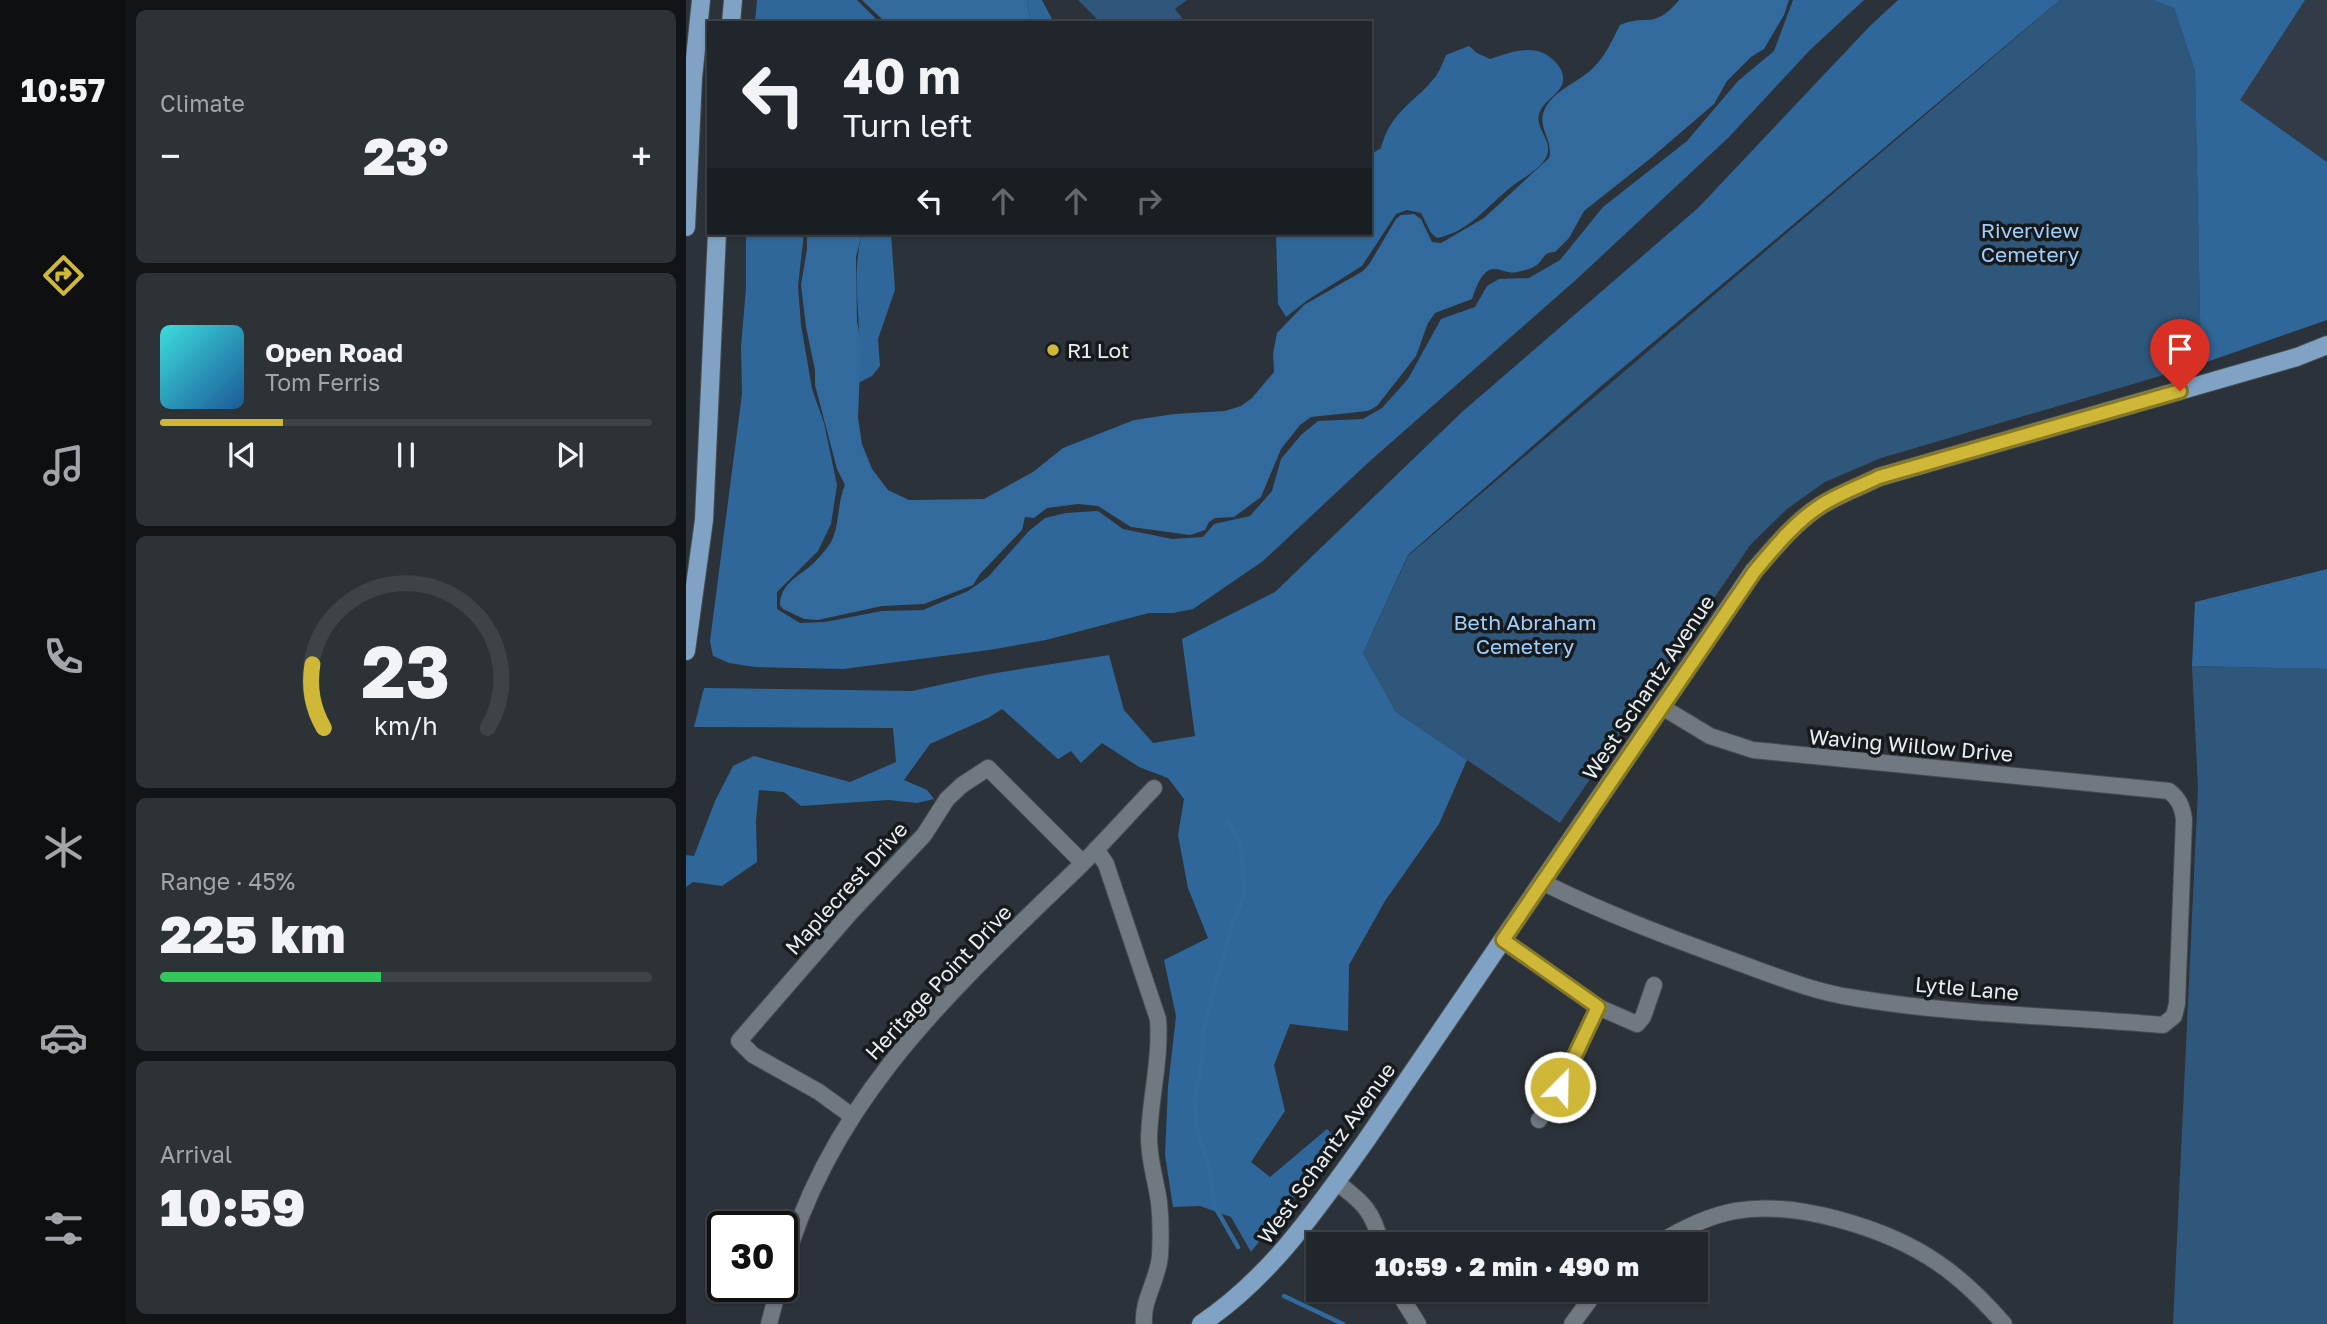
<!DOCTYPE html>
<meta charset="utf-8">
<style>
:root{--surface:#20262b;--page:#2d3237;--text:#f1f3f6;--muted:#a2a5a9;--line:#3d4347;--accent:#cfb837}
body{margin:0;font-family:"Golos Text",sans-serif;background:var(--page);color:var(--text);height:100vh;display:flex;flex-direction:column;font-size:26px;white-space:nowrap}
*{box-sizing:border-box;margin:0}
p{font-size:23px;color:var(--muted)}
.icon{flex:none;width:38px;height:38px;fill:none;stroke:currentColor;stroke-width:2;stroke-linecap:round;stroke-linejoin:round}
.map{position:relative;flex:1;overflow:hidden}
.side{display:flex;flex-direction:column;gap:10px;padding:10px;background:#121518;width:560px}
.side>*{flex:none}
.banner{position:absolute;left:21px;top:21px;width:665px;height:214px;border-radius:0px;box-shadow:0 2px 5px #0004,0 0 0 2px var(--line);background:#20262b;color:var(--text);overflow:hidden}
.speed{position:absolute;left:21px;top:1211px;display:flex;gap:14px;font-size:35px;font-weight:700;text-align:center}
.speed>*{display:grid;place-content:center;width:91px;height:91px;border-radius:50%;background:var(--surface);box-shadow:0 2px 5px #0004,0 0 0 2px var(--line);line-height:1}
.speed .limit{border:4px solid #111;border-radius:10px;background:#fff;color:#111}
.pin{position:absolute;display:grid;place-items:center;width:60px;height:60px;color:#fff;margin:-72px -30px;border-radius:50% 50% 50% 0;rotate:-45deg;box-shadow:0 0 7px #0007}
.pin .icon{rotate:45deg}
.me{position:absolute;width:77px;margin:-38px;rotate:23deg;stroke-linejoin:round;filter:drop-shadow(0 0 5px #0008)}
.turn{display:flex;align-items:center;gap:24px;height:147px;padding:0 21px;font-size:32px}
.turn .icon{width:91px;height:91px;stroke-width:2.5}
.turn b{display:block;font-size:49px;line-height:60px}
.lanes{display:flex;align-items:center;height:66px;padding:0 21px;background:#0003;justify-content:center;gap:35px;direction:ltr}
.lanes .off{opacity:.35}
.big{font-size:52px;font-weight:800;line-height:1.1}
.side .widget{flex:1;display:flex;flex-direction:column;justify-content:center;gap:10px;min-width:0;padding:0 24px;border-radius:10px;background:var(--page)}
.side .dial{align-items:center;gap:0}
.dial svg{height:182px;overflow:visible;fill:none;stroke:var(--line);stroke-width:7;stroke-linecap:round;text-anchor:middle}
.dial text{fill:var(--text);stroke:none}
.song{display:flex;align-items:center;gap:21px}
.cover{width:84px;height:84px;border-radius:10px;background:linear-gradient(135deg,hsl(180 70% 55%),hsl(210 70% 35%))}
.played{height:7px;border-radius:4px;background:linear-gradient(90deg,var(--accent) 25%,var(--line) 25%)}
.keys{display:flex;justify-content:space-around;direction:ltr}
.heat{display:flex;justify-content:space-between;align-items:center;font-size:38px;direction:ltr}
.charge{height:10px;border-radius:5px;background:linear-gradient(90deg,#34c759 45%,var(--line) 0)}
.trip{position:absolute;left:620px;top:1232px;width:402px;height:70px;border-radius:0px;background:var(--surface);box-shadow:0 2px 5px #0004,0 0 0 2px var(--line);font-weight:800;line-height:70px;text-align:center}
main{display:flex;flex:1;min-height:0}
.dock{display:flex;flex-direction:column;width:126px;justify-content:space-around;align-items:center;background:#0d0f11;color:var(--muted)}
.dock .icon{width:49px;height:49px}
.dock .selected{color:var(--accent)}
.dock b{font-size:32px;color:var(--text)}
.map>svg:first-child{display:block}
.built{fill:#313c48}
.green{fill:#2f577c}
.forest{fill:#2f679a}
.water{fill:#326a9d}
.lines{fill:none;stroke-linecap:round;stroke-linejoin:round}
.stream{stroke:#326a9d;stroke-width:4.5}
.minor-casing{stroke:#474d52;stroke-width:18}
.major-casing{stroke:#474d52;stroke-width:20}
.minor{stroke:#707880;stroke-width:16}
.major{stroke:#80a3c5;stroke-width:18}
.route-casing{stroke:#877824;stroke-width:18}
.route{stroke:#cfb837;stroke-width:12}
.poi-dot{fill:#cfb837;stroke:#161a1d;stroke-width:2.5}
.labels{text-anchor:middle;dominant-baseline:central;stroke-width:7;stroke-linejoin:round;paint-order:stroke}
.park-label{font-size:21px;fill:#a1cefb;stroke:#161a1d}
.poi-label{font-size:21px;fill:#e9eef2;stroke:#161a1d;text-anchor:start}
.street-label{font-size:21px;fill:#e9eef2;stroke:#161a1d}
</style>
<main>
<nav class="dock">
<b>10:57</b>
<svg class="icon selected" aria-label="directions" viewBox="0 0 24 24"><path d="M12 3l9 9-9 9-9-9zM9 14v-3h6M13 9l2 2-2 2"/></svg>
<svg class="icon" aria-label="music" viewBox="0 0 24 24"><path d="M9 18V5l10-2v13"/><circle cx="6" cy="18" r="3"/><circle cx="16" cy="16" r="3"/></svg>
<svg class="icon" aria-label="phone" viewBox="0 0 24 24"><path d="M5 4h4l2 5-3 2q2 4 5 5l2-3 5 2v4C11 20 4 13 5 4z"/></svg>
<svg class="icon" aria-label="climate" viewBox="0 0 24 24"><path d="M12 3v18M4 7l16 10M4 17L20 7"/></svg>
<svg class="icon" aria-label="car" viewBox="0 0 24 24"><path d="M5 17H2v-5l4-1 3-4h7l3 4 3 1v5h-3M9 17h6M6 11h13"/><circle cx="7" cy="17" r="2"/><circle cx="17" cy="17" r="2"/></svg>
<svg class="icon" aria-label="filters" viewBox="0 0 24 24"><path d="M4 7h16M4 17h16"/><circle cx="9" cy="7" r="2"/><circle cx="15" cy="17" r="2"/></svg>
</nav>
<section class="side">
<div class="widget"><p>Climate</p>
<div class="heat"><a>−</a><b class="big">23°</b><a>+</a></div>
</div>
<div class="widget">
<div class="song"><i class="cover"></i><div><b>Open Road</b><p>Tom Ferris</p></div></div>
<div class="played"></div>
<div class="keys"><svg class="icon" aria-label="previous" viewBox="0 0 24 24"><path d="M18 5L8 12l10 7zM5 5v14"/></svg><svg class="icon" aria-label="pause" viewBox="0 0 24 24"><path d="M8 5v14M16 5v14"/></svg><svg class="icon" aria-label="next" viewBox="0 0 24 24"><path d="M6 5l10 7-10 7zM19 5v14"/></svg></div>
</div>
<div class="widget dial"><svg viewBox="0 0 100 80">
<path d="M14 69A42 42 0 1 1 86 69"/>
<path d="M14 69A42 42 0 0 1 9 41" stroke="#cfb837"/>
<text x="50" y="56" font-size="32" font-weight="700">23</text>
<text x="50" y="72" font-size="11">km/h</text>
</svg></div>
<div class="widget"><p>Range · 45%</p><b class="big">225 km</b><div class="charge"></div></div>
<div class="widget"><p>Arrival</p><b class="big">10:59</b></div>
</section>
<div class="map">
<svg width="1641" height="1324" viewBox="0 0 1641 1324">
<rect width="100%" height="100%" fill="#2b3239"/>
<!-- built -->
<path class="built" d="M 1619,0 L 1641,0 L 1641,162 L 1553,100 Z"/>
<!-- green -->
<path class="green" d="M 392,0 L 501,0 L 489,9 L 499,22 L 415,23 Z
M 1374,0 L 1467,0 L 1488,8 L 1509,71 L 1515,364 L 1195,458 L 1139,482 L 1101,509 L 1065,544 L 874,823 L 710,712 L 677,653 L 722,556 Z
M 1506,666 L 1641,669 L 1641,1324 L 1487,1324 L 1512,788 Z"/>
<!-- forest -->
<path class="forest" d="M 71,0 L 171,0 L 194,23 L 69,23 Z
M 341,0 L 356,0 L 368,23 L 345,23 Z
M 1107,0 L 1178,0 L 1124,50 L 1042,138 L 892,278 L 684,461 L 577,561 L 507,609 L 487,613 L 463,613 L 360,640 L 303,650 L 157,669 L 69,667 L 43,663 L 27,656 L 24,641 L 56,394 L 55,347 L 60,288 L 60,233 L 118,233 L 112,286 L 115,325 L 126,389 L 138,423 L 151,485 L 145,524 L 132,551 L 91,592 L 91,609 L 114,623 L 139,622 L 196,611 L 237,610 L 282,591 L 302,577 L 343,531 L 359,518 L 380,513 L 412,511 L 437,529 L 486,539 L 517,537 L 528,524 L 564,516 L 586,491 L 595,459 L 615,435 L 632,421 L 677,419 L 696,408 L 722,379 L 755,319 L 789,307 L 801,286 L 813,279 L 843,278 L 874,260 L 917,207 L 1001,141 L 1052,81 L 1088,51 Z
M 1212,0 L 1374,0 L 914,387 L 722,555 L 677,653 L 710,712 L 781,760 L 753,824 L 699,901 L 663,965 L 662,1031 L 604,1024 L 588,1065 L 599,1111 L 565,1162 L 584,1177 L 641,1129 L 652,1140 L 565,1252 L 545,1217 L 514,1206 L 487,1207 L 479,1155 L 482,1087 L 490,1016 L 478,960 L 522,938 L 502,888 L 492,835 L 498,799 L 482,778 L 453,767 L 416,743 L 395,763 L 385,751 L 372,759 L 316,709 L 302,718 L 244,744 L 218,780 L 241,790 L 248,799 L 231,803 L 202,800 L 115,806 L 98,792 L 73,790 L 70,820 L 71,862 L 36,886 L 7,882 L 0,887 L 0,855 L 8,856 L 29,801 L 47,766 L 68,756 L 164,782 L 210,762 L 207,728 L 8,727 L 18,688 L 226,691 L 304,674 L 423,655 L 438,710 L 467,743 L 509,736 L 496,639 L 589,592 L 776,412 L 1012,208 L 1183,27 Z
M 1467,0 L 1619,0 L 1554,100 L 1641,162 L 1641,320 L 1515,364 L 1509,71 L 1488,8 Z
M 783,46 L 791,53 L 804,59 C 829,51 853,41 872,65 C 876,70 879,78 876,85 C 871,96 857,101 853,114 C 849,129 867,141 861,155 C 856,169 836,178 825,187 C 801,206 783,232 751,238 L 745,233 L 735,213 L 721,210 L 710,214 L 676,266 L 623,299 L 600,317 L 592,304 L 590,233 L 684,233 L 684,155 L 695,148 C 705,110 729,103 750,76 C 754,70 757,62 760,55 Z
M 176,233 L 205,233 L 209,290 L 192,339 L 194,366 L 186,376 L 172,383 C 179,332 163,284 176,233 Z
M 1641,569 L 1641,669 L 1506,666 L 1509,602 Z"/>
<!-- water -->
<path class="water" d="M 176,0 L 341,0 L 345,23 L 200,23 Z
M 993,0 L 1103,0 L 1098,15 L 1078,49 L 1065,57 L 1041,81 L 1028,104 L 965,158 L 898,211 L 883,238 L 869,252 C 858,252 858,258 852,264 C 848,268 837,271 831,272 C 821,275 813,266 803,270 C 794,275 789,290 786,299 L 749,313 L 742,323 L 730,356 L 691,406 L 682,411 L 625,417 L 614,425 L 595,449 L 575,497 L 548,517 L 529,518 L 523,522 L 519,530 L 504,535 L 445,527 L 412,506 L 392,504 L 361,508 L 348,518 L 339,517 L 336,530 L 294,574 L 287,585 L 238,604 L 196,606 L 132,620 L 118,619 L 97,609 L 94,605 C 94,586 109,578 122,568 C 129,563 135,555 141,548 C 155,531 150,504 159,485 L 151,469 L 129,385 L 129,370 L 120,327 L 115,285 L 121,249 L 121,233 L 176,233 L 170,257 L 171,321 L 175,342 L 172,418 L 176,444 L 186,469 L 202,490 L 223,500 L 298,499 L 347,472 L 377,448 L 448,420 L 488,414 L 539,411 L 555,406 L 566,398 L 588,372 L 587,354 L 591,333 L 618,305 L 677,271 L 684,263 L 710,219 L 715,215 L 728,214 L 735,219 L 746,242 L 755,243 L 798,218 L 863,158 C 868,141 851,128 858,111 C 867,89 893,83 908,67 C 920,55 926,40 934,25 C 962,13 967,31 993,0 Z"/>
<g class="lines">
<!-- stream -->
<path class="stream" d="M 542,820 L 555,845 L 558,895 L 545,928 L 517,1031 L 516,1062 L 509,1096 L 510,1124 L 523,1169 L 529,1207 L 552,1247
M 598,1296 L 657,1324"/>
<defs>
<path id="minor" d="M 410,849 L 420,864 L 472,1019 C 475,1060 464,1098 463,1138 C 463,1160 470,1181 473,1202 C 475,1220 475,1238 474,1256 C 472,1280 456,1300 458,1324
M 856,882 C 918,913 982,937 1048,961 C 1087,975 1127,992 1169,998 C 1270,1015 1375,1016 1477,1025 L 1488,1016 L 1491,1004 L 1498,819 C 1496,806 1493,799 1483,791 L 1067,750 L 1024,736 L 976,707
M 816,940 L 912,1007 L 874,1087 L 853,1120
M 912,1007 L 951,1024 L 957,1017 L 968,985
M 166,1116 L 133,1092 L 67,1055 L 53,1041 L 165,912 L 238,835 L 261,799 L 276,785 L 302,768 L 397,863
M 650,1182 C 677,1202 687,1211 695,1244
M 971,1244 C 994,1230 1021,1216 1049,1211 C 1109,1200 1201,1228 1252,1263 C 1277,1280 1298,1301 1318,1324
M 96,1273 C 144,1097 269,987 395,865 C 420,840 444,813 468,788
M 711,1290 L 732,1324
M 83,1324 L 93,1286
M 886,1324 L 911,1290"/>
<path id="major" d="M 45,23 L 47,0
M 0,227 L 7,78 L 15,0
M 0,651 L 18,520 L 31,233
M 515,1324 C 585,1277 631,1209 679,1142 L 1068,571 C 1088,548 1108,523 1134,506 C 1153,494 1173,487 1193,477 L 1611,357 L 1641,345"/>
</defs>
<!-- minor casing -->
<use href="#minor" class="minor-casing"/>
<!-- major casing -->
<use href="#major" class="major-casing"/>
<!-- minor -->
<use href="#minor" class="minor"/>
<!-- major -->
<use href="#major" class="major"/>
</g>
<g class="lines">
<defs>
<path id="route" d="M 874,1087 L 912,1007 L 817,940 L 1068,572 C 1088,548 1108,523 1134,506 C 1152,494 1173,487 1193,477 L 1494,391"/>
</defs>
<!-- route casing -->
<use href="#route" class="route-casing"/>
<!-- route -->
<use href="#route" class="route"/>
</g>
<!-- markers -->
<circle class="poi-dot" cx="367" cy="350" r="7"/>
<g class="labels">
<!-- park labels -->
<g class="park-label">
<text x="1344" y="230">Riverview<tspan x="1344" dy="24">Cemetery</tspan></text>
<text x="839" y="622">Beth Abraham<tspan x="839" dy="24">Cemetery</tspan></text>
</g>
<!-- poi labels -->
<g class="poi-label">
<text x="381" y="350">R1 Lot</text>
</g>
<!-- street labels -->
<g class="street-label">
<text transform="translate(962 687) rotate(-56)">West Schantz Avenue</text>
<text transform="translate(1225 745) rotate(5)">Waving Willow Drive</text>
<text transform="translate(160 888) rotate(-48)">Maplecrest Drive</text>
<text transform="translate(252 982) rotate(-47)">Heritage Point Drive</text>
<text transform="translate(1281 988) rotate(5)">Lytle Lane</text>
<text transform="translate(640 1153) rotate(-54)">West Schantz Avenue</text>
</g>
</g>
</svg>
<div class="speed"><div class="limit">30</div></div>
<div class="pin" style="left:1494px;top:391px;background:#d93025"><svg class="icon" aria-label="arrive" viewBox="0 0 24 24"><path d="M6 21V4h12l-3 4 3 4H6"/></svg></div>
<svg class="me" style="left:874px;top:1087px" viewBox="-20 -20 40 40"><circle r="17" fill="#cfb837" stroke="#fff" stroke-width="3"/><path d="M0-11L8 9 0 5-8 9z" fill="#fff"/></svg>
<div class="trip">10:59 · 2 min · 490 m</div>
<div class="banner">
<div class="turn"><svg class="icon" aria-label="left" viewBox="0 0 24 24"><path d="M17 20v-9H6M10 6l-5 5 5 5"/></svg><div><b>40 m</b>Turn left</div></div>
<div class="lanes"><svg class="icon" aria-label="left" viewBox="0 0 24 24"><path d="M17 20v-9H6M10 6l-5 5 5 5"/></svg><svg class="icon off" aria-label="ahead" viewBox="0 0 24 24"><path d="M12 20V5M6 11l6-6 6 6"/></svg><svg class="icon off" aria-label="ahead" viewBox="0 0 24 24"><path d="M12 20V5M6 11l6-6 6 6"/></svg><svg class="icon off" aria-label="right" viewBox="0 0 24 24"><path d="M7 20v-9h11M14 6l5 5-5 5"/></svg></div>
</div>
</div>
</main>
